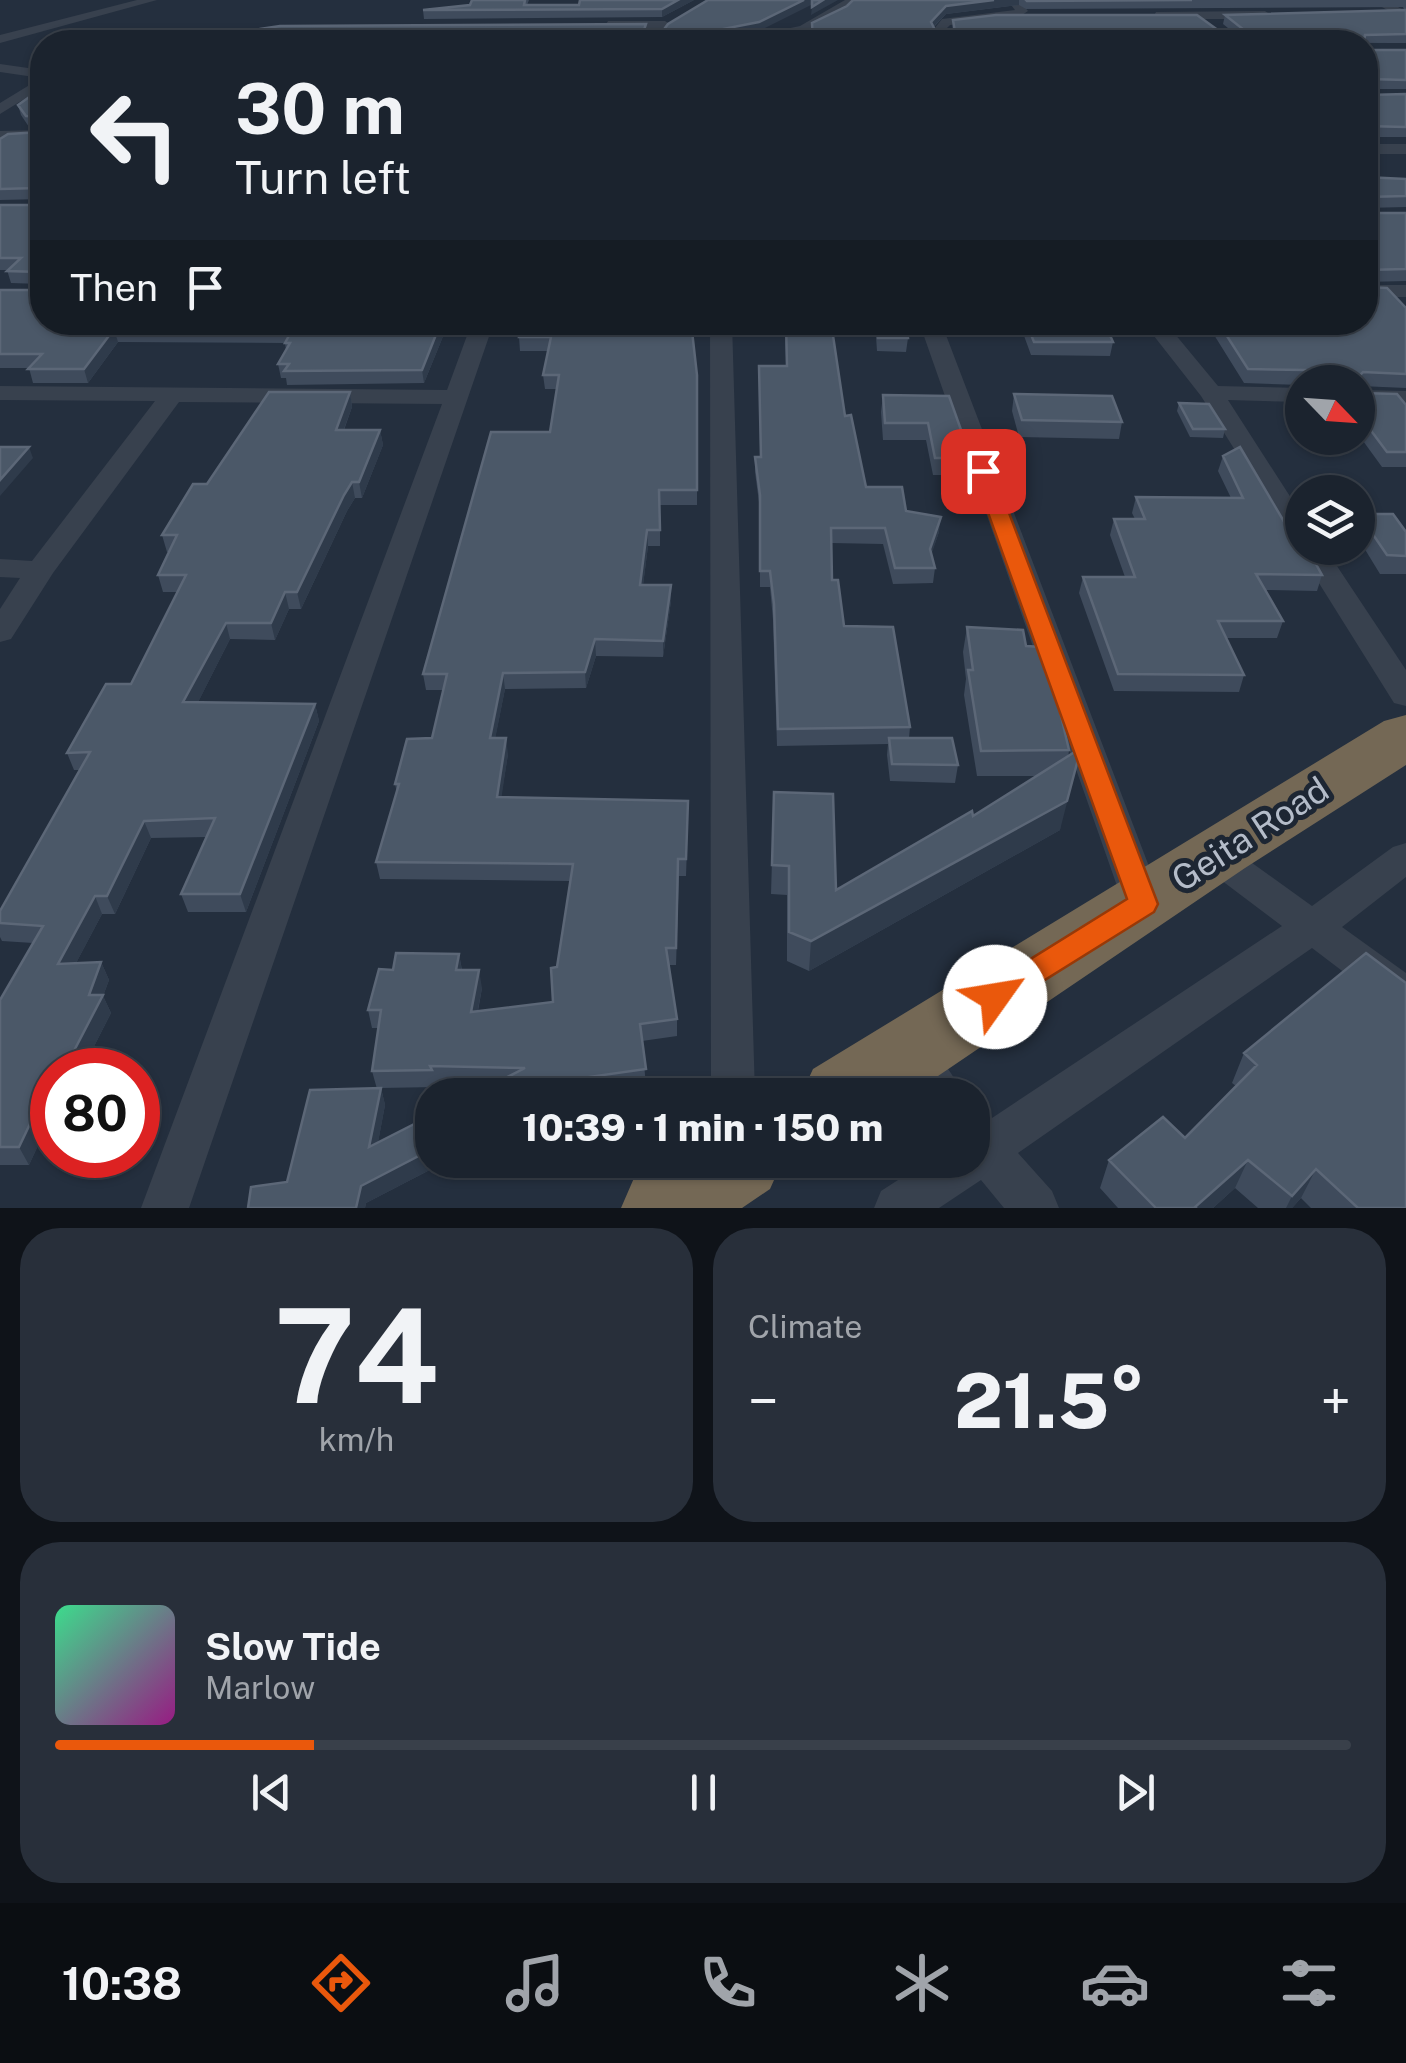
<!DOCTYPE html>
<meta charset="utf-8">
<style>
:root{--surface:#1b232e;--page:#282f3a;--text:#f1f3f6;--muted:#a0a4aa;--line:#39404a;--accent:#ea580c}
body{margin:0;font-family:"Public Sans",sans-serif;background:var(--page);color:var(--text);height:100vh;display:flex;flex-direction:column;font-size:38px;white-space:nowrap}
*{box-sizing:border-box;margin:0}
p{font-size:32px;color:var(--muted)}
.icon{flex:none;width:55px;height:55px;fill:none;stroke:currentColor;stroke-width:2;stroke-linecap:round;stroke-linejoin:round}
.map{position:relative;height:1208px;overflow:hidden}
.side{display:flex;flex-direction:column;gap:20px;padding:20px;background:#0f1319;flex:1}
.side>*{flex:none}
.hud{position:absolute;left:30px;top:30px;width:1348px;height:305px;border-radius:40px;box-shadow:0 2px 8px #0004,0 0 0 2px var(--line);background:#1b232e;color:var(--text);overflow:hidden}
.needle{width:65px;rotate:115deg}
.controls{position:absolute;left:1285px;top:365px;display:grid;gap:20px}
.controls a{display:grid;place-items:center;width:90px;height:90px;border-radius:50%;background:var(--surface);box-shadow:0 2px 8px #0004,0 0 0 2px var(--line);font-size:50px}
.speed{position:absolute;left:30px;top:1048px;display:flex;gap:20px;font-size:50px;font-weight:700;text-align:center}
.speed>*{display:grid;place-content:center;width:130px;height:130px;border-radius:50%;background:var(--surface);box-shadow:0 2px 8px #0004,0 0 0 2px var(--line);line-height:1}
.speed .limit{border:15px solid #d22;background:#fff;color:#111}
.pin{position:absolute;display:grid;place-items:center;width:85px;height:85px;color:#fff;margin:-42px;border-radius:20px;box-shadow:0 5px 15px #0006}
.me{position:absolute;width:110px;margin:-55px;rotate:58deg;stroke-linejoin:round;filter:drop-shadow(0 0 8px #0008)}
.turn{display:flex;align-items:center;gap:35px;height:210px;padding:0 40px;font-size:45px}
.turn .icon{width:130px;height:130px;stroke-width:2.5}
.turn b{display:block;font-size:70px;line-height:85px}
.then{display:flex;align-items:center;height:95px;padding:0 40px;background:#0003;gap:20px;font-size:38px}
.big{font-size:75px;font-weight:800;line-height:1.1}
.side .tile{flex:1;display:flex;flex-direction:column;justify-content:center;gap:15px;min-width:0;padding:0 35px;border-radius:40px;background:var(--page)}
.side .dial{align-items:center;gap:0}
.dial b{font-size:130px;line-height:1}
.song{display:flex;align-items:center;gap:30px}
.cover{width:120px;height:120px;border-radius:15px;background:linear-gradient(135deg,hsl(150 70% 55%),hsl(310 70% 35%))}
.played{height:10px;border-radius:5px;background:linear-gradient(90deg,var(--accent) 20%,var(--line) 20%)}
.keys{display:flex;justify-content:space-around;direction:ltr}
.heat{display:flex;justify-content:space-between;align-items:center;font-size:55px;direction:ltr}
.side .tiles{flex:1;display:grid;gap:20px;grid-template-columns:1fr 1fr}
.tile:last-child{grid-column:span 2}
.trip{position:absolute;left:415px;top:1078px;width:575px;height:100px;border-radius:40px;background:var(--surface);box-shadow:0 2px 8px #0004,0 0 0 2px var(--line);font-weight:800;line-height:100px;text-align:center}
.menu{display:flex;height:160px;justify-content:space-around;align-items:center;background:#0b0e12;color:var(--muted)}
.menu .icon{width:70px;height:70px}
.menu .on{color:var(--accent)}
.menu b{font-size:45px;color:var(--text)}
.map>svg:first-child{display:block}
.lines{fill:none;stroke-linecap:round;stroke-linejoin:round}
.street{fill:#38414e;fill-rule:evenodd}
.highway{fill:#746855;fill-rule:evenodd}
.wall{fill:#3f4b5c;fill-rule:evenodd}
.shaded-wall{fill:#2f3b4b}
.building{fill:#4b5868;stroke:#5c6777;stroke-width:2.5}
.route{fill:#ea580c;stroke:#983908;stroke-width:2.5}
.labels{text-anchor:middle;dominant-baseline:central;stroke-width:10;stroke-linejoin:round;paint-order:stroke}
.near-street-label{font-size:35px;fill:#b4bcc9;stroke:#1d2633}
</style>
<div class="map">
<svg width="1406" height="1208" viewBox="0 0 1406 1208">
<rect width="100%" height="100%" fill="#242f3e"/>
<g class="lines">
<!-- street -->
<path class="street" d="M 137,0 L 157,0 L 0,43 L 0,35 Z
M 845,0 L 859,0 C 821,31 772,45 724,42 L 800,26 Z
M 1007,0 L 1019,0 L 1028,11 L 1019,17 L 950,25 L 946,29 L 951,42 L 939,42 L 934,29 L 942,19 L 1015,10 Z
M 1369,0 L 1384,0 L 1406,11 L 1406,20 Z
M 1156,12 L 1265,11 L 1271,15 L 1265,19 L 1152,19 Z
M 608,21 L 665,21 L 671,25 L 665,29 L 604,28 Z
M 236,31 L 240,32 L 240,38 L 208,42 Z
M 0,64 L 42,70 L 42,88 L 0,114 L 0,103 L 41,78 L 0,72 Z
M 42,130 L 42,140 L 0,141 L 0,131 Z
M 1365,144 L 1406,144 L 1406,154 L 1365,154 Z
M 1365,285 L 1406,285 L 1406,297 L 1365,297 Z
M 472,322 L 494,322 L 189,1208 L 141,1208 L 442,404 L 179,402 L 53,573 L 11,639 L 0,642 L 0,609 L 20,578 L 0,577 L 0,559 L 32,561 L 155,401 L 0,400 L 0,386 L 447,390 Z
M 710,322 L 732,322 L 755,1095 L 711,1095 Z
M 919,322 L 941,322 L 1163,903 L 1157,914 L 1143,918 L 1129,914 L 1123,903 Z
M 1143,322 L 1165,322 L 1218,386 L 1302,388 L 1302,402 L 1228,400 L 1302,515 L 1302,548 L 1325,548 L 1406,670 L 1406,706 L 1394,703 L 1297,548 L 1300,543 L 1292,541 L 1201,396 Z
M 1358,390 L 1406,391 L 1406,405 L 1358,404 Z
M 1214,841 L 1227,845 L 1312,906 L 1393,847 L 1406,843 L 1406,877 L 1342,927 L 1406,973 L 1406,1014 L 1391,1008 L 1312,948 L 1018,1153 L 1052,1191 L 1059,1208 L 1004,1208 L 981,1180 L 939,1208 L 874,1208 L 881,1191 L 929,1160 L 972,1160 L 972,1115 L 989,1120 L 1282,926 L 1201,865 L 1195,855 L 1201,845 Z
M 907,1034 C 932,1043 952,1071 963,1095 L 914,1095 L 885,1053 L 892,1039 Z"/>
<!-- highway -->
<path class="highway" d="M 1406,715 L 1406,765 L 1245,868 L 910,1095 L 801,1095 L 813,1069 L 1384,721 Z
M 662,1160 L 783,1160 L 770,1189 L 742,1208 L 621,1208 L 634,1178 Z"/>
</g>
<!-- wall -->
<path class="wall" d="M 472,0 L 529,0 L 527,5 L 579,5 L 580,0 L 694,0 L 662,17 L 424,19 L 423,10 L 470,5 Z
M 853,0 L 1406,0 L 1406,43 L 812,42 ZM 1019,5 L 1026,9 L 1403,7 L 1405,11 L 1225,15 L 1223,24 L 1239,37 L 953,20 L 952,37 L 938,36 L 934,27 L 946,14 Z
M 1368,50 L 1406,50 L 1406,89 L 1365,89 Z
M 42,88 L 42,322 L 463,322 L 460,334 L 444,334 L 424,383 L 287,385 L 286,378 L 281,378 L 278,364 L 286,350 L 285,343 L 118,342 L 88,383 L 33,383 L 29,368 L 0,368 L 0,290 L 38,290 L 42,286 L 41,284 L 11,283 L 7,270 L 0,270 L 0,205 L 38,205 L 42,201 L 42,199 L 0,200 L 0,139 L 41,132 L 42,127 L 29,127 L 21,115 L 18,105 Z
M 1365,92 L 1368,95 L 1406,94 L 1406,137 L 1365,137 Z
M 1365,177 L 1406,179 L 1406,207 L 1365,208 Z
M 1369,213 L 1406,213 L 1406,281 L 1366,282 L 1366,287 L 1406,308 L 1406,388 L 1360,386 L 1360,393 L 1406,405 L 1406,467 L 1382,467 L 1358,434 L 1358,382 L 1302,382 L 1302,385 L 1244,383 L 1206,322 L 1365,322 Z
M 522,322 L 698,322 L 698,326 L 691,326 L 697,375 L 697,505 L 660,505 L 660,546 L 648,546 L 643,585 L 671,601 L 663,657 L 596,656 L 586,688 L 505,689 L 495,738 L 508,754 L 501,797 L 688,818 L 686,876 L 679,876 L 676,965 L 668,965 L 677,1019 L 677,1036 L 642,1041 L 646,1086 L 585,1095 L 490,1095 L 488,1087 L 492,1085 L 435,1083 L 436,1087 L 381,1088 L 385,1105 L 378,1142 L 432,1160 L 449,1160 L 366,1203 L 365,1208 L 248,1208 L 287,1182 L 377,1089 L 372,1071 L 379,1028 L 372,1028 L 368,1010 L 393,970 L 459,954 L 462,970 L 482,988 L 478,1011 L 553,1002 L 557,967 L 570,881 L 380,879 L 376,862 L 397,793 L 395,784 L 432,738 L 443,690 L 426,690 L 423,674 L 550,432 L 557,389 L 545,389 L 543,375 L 549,351 L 520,351 L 519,337 Z
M 750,322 L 831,322 L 845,416 L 866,487 L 939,532 L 931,554 L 935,568 L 933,583 L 893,584 L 883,544 L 831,543 L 832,580 L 844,626 L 910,727 L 909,738 L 958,765 L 955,783 L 890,781 L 887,755 L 888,744 L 777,746 L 773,620 L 770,587 L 760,587 L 760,510 L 755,472 L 755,457 L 760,457 L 759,366 L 786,366 L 785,326 L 750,326 Z
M 875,322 L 906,322 L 908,338 L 906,352 L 877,351 Z
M 1019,322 L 1116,322 L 1115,331 L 1108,331 L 1113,342 L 1110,356 L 1031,355 Z
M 350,392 L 352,407 L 344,430 L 380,430 L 383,445 L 362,498 L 355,498 L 347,511 L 301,609 L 289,609 L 275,640 L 230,639 L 198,702 L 315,704 L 319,721 L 246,912 L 188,912 L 181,894 L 207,837 L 151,838 L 115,914 L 102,914 L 76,963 L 101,962 L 109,980 L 103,996 L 111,1013 L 82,1070 L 52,1070 L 52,1115 L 29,1165 L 0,1165 L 0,1000 L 33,943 L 2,941 L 0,937 L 0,911 L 80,770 L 74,770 L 67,753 L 131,684 L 177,592 L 163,592 L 158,575 L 169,552 L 167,552 L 162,535 L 207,484 Z
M 1014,394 L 1122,422 L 1119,439 L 1019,437 L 1012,411 Z
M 883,395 L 949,396 L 971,458 L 968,475 L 933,475 L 926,440 L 883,440 L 881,412 Z
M 1179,403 L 1225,429 L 1223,438 L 1190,437 L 1177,411 Z
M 1223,456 L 1296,542 L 1322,575 L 1317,591 L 1266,590 L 1283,621 L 1277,638 L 1226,638 L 1244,675 L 1239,692 L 1114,691 L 1079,593 L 1083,577 L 1125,577 L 1110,535 L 1114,519 L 1135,519 L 1132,513 L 1136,497 L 1231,498 L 1218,471 Z
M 1359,514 L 1406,532 L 1406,574 L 1380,574 L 1358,538 L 1358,519 Z
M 967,627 L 1026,646 L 1048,673 L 1069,750 L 1060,830 L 809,971 L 787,961 L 787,895 L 771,894 L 774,792 L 836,890 L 973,816 L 1037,776 L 977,776 L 964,695 L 966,679 L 963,652 Z
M 1366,953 L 1406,1208 L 1311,1208 L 1301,1198 L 1292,1208 L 1258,1208 L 1235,1188 L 1213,1208 L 1118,1208 L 1100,1188 L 1109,1160 L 1185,1138 L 1236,1086 L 1232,1083 L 1244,1053 Z"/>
<!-- shaded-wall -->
<path class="shaded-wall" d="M 678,0 L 694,0 L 662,17 L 662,9 Z
M 804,0 L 811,0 L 811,5 L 759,31 L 729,37 L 729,42 L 718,42 L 723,29 Z
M 823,0 L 838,0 L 811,15 L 812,7 Z
M 994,0 L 1019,0 L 1019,5 L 946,14 L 930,30 L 931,22 L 946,6 Z
M 442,322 L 444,334 L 424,383 L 422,370 Z
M 114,329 L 118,342 L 88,383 L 84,369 Z
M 350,392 L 352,407 L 338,445 L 336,430 Z
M 380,430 L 383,445 L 362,498 L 359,482 Z
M 29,447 L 33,458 L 0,496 L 0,480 Z
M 352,482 L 355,498 L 347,511 L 301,609 L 297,592 L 344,495 Z
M 941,517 L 939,532 L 928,565 L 930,549 Z
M 647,530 L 648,546 L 641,601 L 640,585 Z
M 671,585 L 671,601 L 663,657 L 663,641 Z
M 285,592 L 289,609 L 275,640 L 271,623 Z
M 226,623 L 230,639 L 189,720 L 183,702 Z
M 595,639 L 596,656 L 586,688 L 585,672 Z
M 503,673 L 505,689 L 492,755 L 490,738 Z
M 315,704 L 319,721 L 246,912 L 240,894 Z
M 506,738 L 508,754 L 499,814 L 497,797 Z
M 1081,748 L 1060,830 L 809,971 L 811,941 Z
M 144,821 L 151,838 L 115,914 L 107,896 Z
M 95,896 L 102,914 L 66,982 L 58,964 Z
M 459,954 L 462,972 L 456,970 Z
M 101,962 L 109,980 L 103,996 L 111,1013 L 82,1070 L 64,1070 Z
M 479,970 L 482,988 L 474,1029 L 471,1012 Z
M 49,1084 L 52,1090 L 52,1115 L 29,1165 L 19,1147 Z
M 381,1088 L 385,1105 L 374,1164 L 369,1147 Z
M 432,1149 L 432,1160 L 449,1160 L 366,1203 L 365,1208 L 356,1208 L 361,1186 Z
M 1248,1160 L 1235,1188 L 1213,1208 L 1195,1208 Z
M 1316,1169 L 1301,1198 L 1292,1208 L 1286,1208 L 1292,1196 Z"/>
<!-- building -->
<path class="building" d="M 472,0 L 525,0 L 524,5 L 579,5 L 580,0 L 678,0 L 662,9 L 423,10 L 470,5 Z
M 708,0 L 804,0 L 759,22 L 723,29 L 722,36 L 729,37 L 718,42 L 216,42 L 227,35 L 246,41 L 260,29 L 280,26 L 646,24 L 643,33 L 659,36 L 668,24 Z
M 812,0 L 823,0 L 812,7 Z
M 853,0 L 994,0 L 946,6 L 931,22 L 938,36 L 952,37 L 955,32 L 953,20 L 996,15 L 1197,15 L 1226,36 L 1242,37 L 1244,30 L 1225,15 L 1406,10 L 1406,34 L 1365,35 L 1364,42 L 813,42 L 812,23 L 847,6 Z
M 1026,0 L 1192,0 L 1027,1 Z
M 1365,47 L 1368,50 L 1406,50 L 1406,80 L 1368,79 L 1365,88 Z
M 42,88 L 42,322 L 441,322 L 422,370 L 284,371 L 289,364 L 278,364 L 290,343 L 285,343 L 292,330 L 114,329 L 84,369 L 28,369 L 42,354 L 0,354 L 0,290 L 38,290 L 42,286 L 41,272 L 7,271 L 21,258 L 0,258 L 0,205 L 38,205 L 42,201 L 38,188 L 0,189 L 0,139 L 8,134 L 41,132 L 42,117 L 26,116 L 18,105 Z
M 1365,92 L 1368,95 L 1406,94 L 1406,127 L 1365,126 Z
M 1365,177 L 1406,179 L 1406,196 L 1366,197 L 1365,208 Z
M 1365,209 L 1369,213 L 1406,213 L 1406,269 L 1366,270 L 1366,287 L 1387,288 L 1406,308 L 1406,374 L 1363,372 L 1359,376 L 1360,393 L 1397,394 L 1406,405 L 1406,452 L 1387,452 L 1358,413 L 1358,382 L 1335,382 L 1329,375 L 1310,375 L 1306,370 L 1248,369 L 1218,322 L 1365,322 Z
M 522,322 L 691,322 L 697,375 L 697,490 L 659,490 L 660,530 L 647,530 L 640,585 L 671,585 L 663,641 L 595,639 L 585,672 L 503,673 L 490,738 L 506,738 L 497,797 L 688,801 L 686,859 L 678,859 L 676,948 L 666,948 L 677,1019 L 640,1024 L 646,1069 L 490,1091 L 488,1087 L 525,1068 L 430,1066 L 432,1070 L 372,1071 L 381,1010 L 368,1010 L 379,969 L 393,970 L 396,953 L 459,954 L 456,970 L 479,970 L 471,1012 L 553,1002 L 551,968 L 557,967 L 573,864 L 376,862 L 399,784 L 395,784 L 407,739 L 432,738 L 447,674 L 423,674 L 491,432 L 550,432 L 559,375 L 543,375 L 551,337 L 519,337 Z
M 786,322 L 831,322 L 845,416 L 851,415 L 866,487 L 902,487 L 906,511 L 941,517 L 930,549 L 935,568 L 895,568 L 885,528 L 831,528 L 832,580 L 838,580 L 844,626 L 893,627 L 910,727 L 778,729 L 774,604 L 770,571 L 760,571 L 760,495 L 755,457 L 761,457 L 759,366 L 787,366 Z
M 877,322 L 906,322 L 908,338 L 878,338 Z
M 1026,322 L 1104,322 L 1113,342 L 1034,342 Z
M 269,392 L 350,392 L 336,430 L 380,430 L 359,482 L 352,482 L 344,495 L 297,592 L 285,592 L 271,623 L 226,623 L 183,702 L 315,704 L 240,894 L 181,894 L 215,818 L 144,821 L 107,896 L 95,896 L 58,964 L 101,962 L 89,995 L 103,995 L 64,1070 L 52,1070 L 52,1084 L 49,1084 L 19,1147 L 0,1147 L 0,1000 L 43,926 L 0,923 L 0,911 L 90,752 L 67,753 L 106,684 L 131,684 L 186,575 L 158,575 L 177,535 L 162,535 L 193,484 L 207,484 Z
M 1014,394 L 1112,396 L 1122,422 L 1022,420 Z
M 883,395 L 949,396 L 971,458 L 935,458 L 928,423 L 885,423 Z
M 1179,403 L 1209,404 L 1225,429 L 1193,429 Z
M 0,447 L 29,447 L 0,480 Z
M 1240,447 L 1296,542 L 1302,542 L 1302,548 L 1307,548 L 1322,575 L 1256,574 L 1283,621 L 1218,621 L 1244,675 L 1118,674 L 1083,577 L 1135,577 L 1114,519 L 1145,519 L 1136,497 L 1243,498 L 1223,456 Z
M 1359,514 L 1393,514 L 1406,532 L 1406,556 L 1387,555 Z
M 967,627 L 1023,630 L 1026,646 L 1042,647 L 1048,673 L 1051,673 L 1069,750 L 981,751 L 968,670 L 973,670 Z
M 889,738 L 952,738 L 958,765 L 892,764 Z
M 1081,748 L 1067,801 L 811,941 L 789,932 L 789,866 L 772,865 L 774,792 L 833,794 L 836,890 L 972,811 L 973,816 Z
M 1366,953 L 1406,983 L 1406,1208 L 1358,1208 L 1316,1169 L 1292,1196 L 1248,1160 L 1195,1207 L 1196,1208 L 1156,1208 L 1109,1160 L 1163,1117 L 1185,1138 L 1257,1065 L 1244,1053 Z
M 381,1088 L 369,1147 L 432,1115 L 432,1149 L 361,1186 L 356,1208 L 248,1208 L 251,1187 L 287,1182 L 310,1090 Z"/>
<!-- route -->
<path class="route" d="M 983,465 L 993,471 L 1158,904 L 1154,912 L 995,1011 L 984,1007 L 979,997 L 984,988 L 1127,899 L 973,471 Z"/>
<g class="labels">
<!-- near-street labels -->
<g class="near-street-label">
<text transform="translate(1250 834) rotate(-33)">Geita Road</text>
</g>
</g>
</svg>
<div class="controls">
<a><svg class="needle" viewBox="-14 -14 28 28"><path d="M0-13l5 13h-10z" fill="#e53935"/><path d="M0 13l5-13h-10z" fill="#a0a4aa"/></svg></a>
<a><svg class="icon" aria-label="layers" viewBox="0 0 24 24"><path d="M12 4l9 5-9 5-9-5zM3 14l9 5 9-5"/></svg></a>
</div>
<div class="speed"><div class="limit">80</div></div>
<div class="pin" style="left:983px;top:471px;background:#d93025"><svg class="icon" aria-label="arrive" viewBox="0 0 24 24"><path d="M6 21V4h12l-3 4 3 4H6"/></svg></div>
<svg class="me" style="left:995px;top:997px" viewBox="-20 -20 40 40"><circle r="19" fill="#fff"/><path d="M0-13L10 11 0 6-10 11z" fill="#ea580c"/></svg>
<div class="trip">10:39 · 1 min · 150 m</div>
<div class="hud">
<div class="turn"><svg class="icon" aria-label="left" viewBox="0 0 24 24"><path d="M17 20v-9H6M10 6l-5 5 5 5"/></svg><div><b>30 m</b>Turn left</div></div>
<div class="then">Then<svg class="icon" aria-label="arrive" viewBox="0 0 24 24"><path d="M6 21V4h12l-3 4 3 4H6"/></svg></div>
</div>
</div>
<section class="side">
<div class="tiles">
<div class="tile dial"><b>74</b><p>km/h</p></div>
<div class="tile"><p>Climate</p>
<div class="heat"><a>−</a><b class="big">21.5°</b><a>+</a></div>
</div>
<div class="tile">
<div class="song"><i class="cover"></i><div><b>Slow Tide</b><p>Marlow</p></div></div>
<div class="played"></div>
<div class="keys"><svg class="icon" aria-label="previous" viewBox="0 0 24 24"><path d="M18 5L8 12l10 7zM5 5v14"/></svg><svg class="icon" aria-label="pause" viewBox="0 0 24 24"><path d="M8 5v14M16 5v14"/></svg><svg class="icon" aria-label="next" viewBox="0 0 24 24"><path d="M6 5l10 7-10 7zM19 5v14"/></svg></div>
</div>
</div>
</section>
<nav class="menu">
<b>10:38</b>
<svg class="icon on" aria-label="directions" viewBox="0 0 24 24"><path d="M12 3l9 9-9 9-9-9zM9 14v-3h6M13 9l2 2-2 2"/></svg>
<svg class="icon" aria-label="music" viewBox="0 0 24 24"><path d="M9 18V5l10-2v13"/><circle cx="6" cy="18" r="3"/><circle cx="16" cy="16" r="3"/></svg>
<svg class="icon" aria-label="phone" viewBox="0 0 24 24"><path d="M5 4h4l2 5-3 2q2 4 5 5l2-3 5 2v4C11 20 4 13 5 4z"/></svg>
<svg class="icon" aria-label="climate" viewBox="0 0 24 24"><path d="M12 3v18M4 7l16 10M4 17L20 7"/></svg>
<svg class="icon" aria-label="car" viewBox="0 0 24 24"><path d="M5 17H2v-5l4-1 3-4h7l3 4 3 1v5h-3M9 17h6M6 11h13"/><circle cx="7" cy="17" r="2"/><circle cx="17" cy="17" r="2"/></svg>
<svg class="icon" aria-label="filters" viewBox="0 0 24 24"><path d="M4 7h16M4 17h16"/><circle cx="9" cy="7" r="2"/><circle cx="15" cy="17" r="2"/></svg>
</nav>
